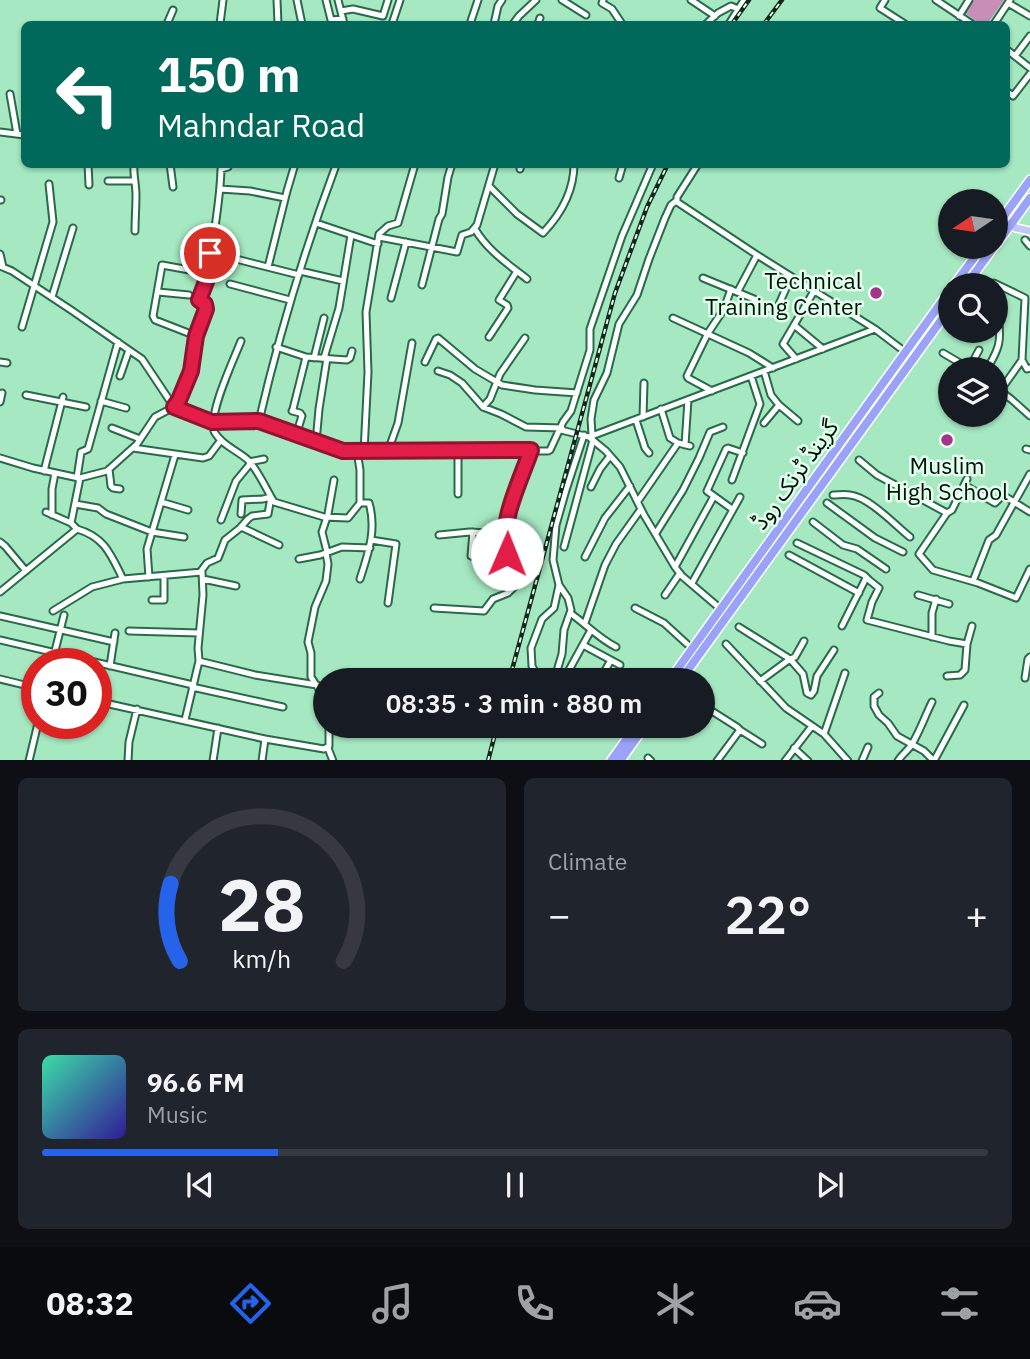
<!DOCTYPE html>
<meta charset="utf-8">
<style>
:root{--surface:#171b24;--page:#20242c;--text:#f1f3f6;--muted:#9ea1a6;--line:#363941;--accent:#2563eb}
body{margin:0;font-family:"IBM Plex Sans","Noto Sans Arabic",sans-serif;background:var(--page);color:var(--text);height:100vh;display:flex;flex-direction:column;font-size:26px;white-space:nowrap}
*{box-sizing:border-box;margin:0}
p{font-size:23px;color:var(--muted)}
.icon{flex:none;width:38px;height:38px;fill:none;stroke:currentColor;stroke-width:2;stroke-linecap:round;stroke-linejoin:round}
.map{position:relative;height:760px;overflow:hidden}
.side{display:flex;flex-direction:column;gap:18px;padding:18px;background:#0d0f14;flex:1}
.side>*{flex:none}
.top-card{position:absolute;left:21px;top:21px;width:989px;height:147px;border-radius:10px;box-shadow:0 2px 5px #0004;background:#00695c;color:#fff;overflow:hidden}
.needle{width:46px;rotate:257deg}
.fabs{position:absolute;left:938px;top:189px;display:grid;gap:14px}
.fabs a{display:grid;place-items:center;width:70px;height:70px;border-radius:50%;background:var(--surface);box-shadow:0 2px 5px #0004;font-size:35px}
.speed{position:absolute;left:21px;top:648px;display:flex;gap:14px;font-size:35px;font-weight:700;text-align:center}
.speed>*{display:grid;place-content:center;width:91px;height:91px;border-radius:50%;background:var(--surface);box-shadow:0 2px 5px #0004;line-height:1}
.speed .limit{border:10px solid #d22;background:#fff;color:#111}
.pin{position:absolute;display:grid;place-items:center;width:60px;height:60px;color:#fff;margin:-30px;border:4px solid #fff;border-radius:50%;box-shadow:0 2px 7px #0007}
.me{position:absolute;width:77px;margin:-38px;rotate:1deg;stroke-linejoin:round;filter:drop-shadow(0 0 5px #0008)}
.turn{display:flex;align-items:center;gap:24px;height:147px;padding:0 21px;font-size:32px}
.turn .icon{width:91px;height:91px;stroke-width:2.5}
.turn b{display:block;font-size:49px;line-height:60px}
.big{font-size:52px;font-weight:600;line-height:1.1}
.side .tile{flex:1;display:flex;flex-direction:column;justify-content:center;gap:10px;min-width:0;padding:0 24px;border-radius:10px;background:var(--page)}
.side .dial{align-items:center;gap:0}
.dial svg{height:182px;overflow:visible;fill:none;stroke:var(--line);stroke-width:7;stroke-linecap:round;text-anchor:middle}
.dial text{fill:var(--text);stroke:none}
.song{display:flex;align-items:center;gap:21px}
.cover{width:84px;height:84px;border-radius:10px;background:linear-gradient(135deg,hsl(160 70% 55%),hsl(250 70% 35%))}
.played{height:7px;border-radius:4px;background:linear-gradient(90deg,var(--accent) 25%,var(--line) 25%)}
.keys{display:flex;justify-content:space-around;direction:ltr}
.heat{display:flex;justify-content:space-between;align-items:center;font-size:38px;direction:ltr}
.side .tiles{flex:1;display:grid;gap:18px;grid-template-columns:1fr 1fr}
.tile:last-child{grid-column:span 2}
.trip{position:absolute;left:313px;top:668px;width:402px;height:70px;border-radius:35px;background:var(--surface);box-shadow:0 2px 5px #0004;font-weight:600;line-height:70px;text-align:center}
.menu{display:flex;height:112px;justify-content:space-around;align-items:center;background:#090b0e;color:var(--muted)}
.menu .icon{width:49px;height:49px}
.menu .selected{color:var(--accent)}
.menu b{font-size:32px;color:var(--text)}
.map>svg:first-child{display:block}
.green{fill:#c88eb7}
.lines{fill:none;stroke-linecap:round;stroke-linejoin:round}
.minor-casing{stroke:#286a49;stroke-width:9}
.major-casing{stroke:#fff;stroke-width:10}
.highway-casing{stroke:#fff;stroke-width:11}
.minor{stroke:#fff;stroke-width:5}
.major{stroke:#c2c8fa;stroke-width:7}
.highway{stroke:#9aa3f7;stroke-width:8}
.rail-casing{stroke:#11291a;stroke-width:4.5}
.rail{stroke:#e4feee;stroke-width:2;stroke-dasharray:5;stroke-linecap:butt}
.route-casing{stroke:#92132f;stroke-width:18}
.route{stroke:#e11d48;stroke-width:12}
.poi-dot{fill:#a6328c;stroke:#e4feee;stroke-width:2.5}
.labels{text-anchor:middle;dominant-baseline:central;stroke-width:5;stroke-linejoin:round;paint-order:stroke}
.poi-label{font-size:23px;fill:#001307;stroke:#e4feee;text-anchor:end}
.street-label{font-size:23px;fill:#001307;stroke:#e4feee}
</style>
<div class="map">
<svg width="1030" height="761" viewBox="0 0 1030 761">
<rect width="100%" height="100%" fill="#a5e8c1"/>
<!-- green -->
<path class="green" d="M 970,0 L 1004,0 L 987,24 L 981,24 L 962,11 Z"/>
<g class="lines">
<defs>
<path id="minor" d="M 277,0 L 278,24
M 297,0 L 302,24
M 326,0 L 331,20 L 343,19
M 338,0 L 344,24
M 562,0 L 586,15
M 603,0 L 602,3 L 612,9 L 622,24
M 691,0 L 715,16
M 885,0 L 880,8 L 905,24
M 936,0 L 972,24
M 1008,3 L 1030,16
M 341,11 L 353,9 L 383,16 L 388,0
M 959,16 L 969,0
M 167,24 L 173,10
M 220,24 L 223,0
M 392,24 L 400,0
M 470,24 L 478,0
M 494,24 L 498,6 L 502,0
M 513,24 L 519,16 L 536,0
M 538,24 L 540,18
M 706,24 L 718,13 L 731,6 L 738,9
M 729,24 L 744,0
M 994,24 L 1010,0
M 1006,49 L 1030,68
M 1015,56 L 1030,36
M 1006,91 L 1013,96 L 1030,74
M 10,94 L 17,134
M 0,132 L 24,135
M 88,164 L 89,185
M 134,164 C 133,175 136,184 136,195 C 136,207 135,219 135,231
M 170,164 L 173,187
M 698,164 L 677,197 L 677,202 L 757,255 L 875,329 L 900,348
M 520,169 L 521,164
M 619,178 L 623,164
M 108,181 L 135,181
M 489,186 L 517,214 L 543,233 C 561,214 574,190 574,164
M 220,189 L 250,191 L 285,198
M 0,200 L 1,200
M 316,223 L 378,244
M 475,229 C 487,250 508,264 527,279
M 379,237 L 457,252 L 462,235 L 471,232 L 477,225 L 495,164
M 1025,240 L 1030,246
M 0,254 L 3,267
M 240,260 L 299,275
M 0,266 L 12,271 L 71,310 L 142,359 L 174,407 L 212,422 L 259,421 L 343,451 L 548,451 L 550,450 L 563,422 L 571,411 L 590,350 L 590,329 L 622,236 L 653,164
M 268,267 L 287,191 L 295,164
M 300,271 L 343,281
M 703,278 L 754,299 L 758,304 L 776,311 L 791,277
M 994,283 L 1025,298 L 1022,360 L 1027,369 L 1030,368
M 230,284 L 290,300
M 422,285 L 439,219 L 442,214 L 448,177 L 452,164
M 738,291 L 757,255
M 158,292 L 189,295
M 52,297 L 73,228
M 391,298 L 406,242
M 673,318 L 749,353 L 773,368
M 794,325 L 823,349
M 22,327 L 53,222 L 49,184
M 196,336 L 155,320 L 153,316 L 162,265 L 206,273
M 489,337 L 508,308 L 507,305 L 499,300 L 517,271
M 241,341 C 234,359 206,418 215,433 C 222,445 238,451 248,460 C 258,470 266,489 274,502 L 324,517 L 348,518 L 360,503 L 360,470 L 357,451
M 276,347 L 306,357 L 347,360 L 350,358 L 352,351
M 943,353 L 970,369
M 314,358 L 324,318
M 324,358 L 339,308 L 351,235
M 796,359 L 783,344 L 814,291
M 0,362 L 7,363
M 425,362 L 436,339 L 438,338 L 475,369 L 502,385 L 535,390 L 577,393
M 969,369 L 979,350
M 987,369 C 999,349 1002,341 998,317
M 438,371 L 450,375 L 462,383 L 483,407 L 501,414 L 526,427 L 562,428
M 764,371 L 771,395 L 779,405 L 798,421
M 120,376 L 129,350
M 996,388 L 1011,399 L 1030,416
M 712,391 L 688,378 L 687,376 L 708,333 L 724,309 L 731,289
M 1000,391 L 1022,360
M 26,395 L 86,407
M 101,401 L 126,408
M 0,402 L 2,393
M 483,407 L 490,399 L 500,374 L 525,338
M 661,409 L 670,438 L 678,443 L 690,446
M 643,417 L 644,383
M 981,419 L 984,415
M 636,420 L 645,448 L 649,453
M 259,421 C 279,335 304,251 335,168
M 764,423 L 779,405
M 112,428 L 140,439
M 561,430 L 589,437 L 606,451 L 620,467 L 644,515 L 675,567 L 682,576 L 716,605
M 296,435 L 302,416 L 300,413 L 292,411 L 293,409 L 306,357
M 592,435 L 591,419 L 594,400 L 607,373 L 619,324 L 637,295 L 649,259 L 665,218 L 671,205 L 676,201
M 589,437 L 875,329
M 316,442 L 319,409 L 327,358
M 685,445 L 688,400
M 133,448 L 203,458 L 209,456 L 221,440
M 1026,449 L 1030,450
M 388,451 L 398,423 L 412,343
M 364,452 L 368,372 L 366,312 L 379,234 L 388,226 L 398,223 L 415,164
M 458,452 L 458,494
M 0,458 L 33,468 L 74,477 L 80,478 L 107,471 L 137,444 L 155,417 L 174,407 L 179,400 L 191,371 L 196,336 L 206,309 L 205,304 L 199,300 C 201,293 206,286 207,279 C 212,242 220,207 221,169 L 228,167 L 228,164
M 859,460 L 877,475 L 947,513 L 952,510 L 967,479
M 249,462 L 264,459
M 109,469 L 111,486 L 113,488 L 120,489
M 44,471 L 63,397
M 77,478 L 81,452 L 88,449 L 118,342
M 732,480 L 760,404 L 751,376
M 964,485 L 995,503 L 1003,495 L 1030,512
M 591,487 L 600,469 L 610,456
M 833,495 C 838,495 845,494 850,495 C 869,497 895,525 910,537
M 638,501 L 678,443
M 161,502 L 188,510
M 360,503 L 369,503 C 377,530 368,554 360,579
M 827,503 L 875,538 L 903,552
M 75,504 L 98,508 L 106,514 L 152,532 L 184,537
M 732,509 L 707,491 L 726,449 L 728,448 L 743,453
M 46,512 L 71,523
M 947,513 L 919,554 L 933,570 L 978,583 L 1016,598 L 1030,569
M 52,515 L 52,489 L 55,473
M 221,520 L 236,481 L 250,464
M 813,522 L 843,545 L 857,549 L 886,569
M 241,527 L 279,545
M 77,529 C 105,537 111,555 123,579
M 473,532 L 471,556 L 514,576
M 656,533 L 683,490 L 699,458 L 710,432 L 723,427
M 439,535 L 470,532 L 505,534
M 371,540 L 396,544 L 388,603
M 0,542 L 5,546 L 26,571
M 797,543 L 864,575 L 869,580 L 879,588 L 872,602 L 867,620 L 949,641 L 967,644
M 564,547 L 593,440
M 327,552 L 322,532 L 328,514 L 334,480
M 789,555 L 859,593
M 585,557 L 605,518 L 630,486
M 299,559 L 320,555 L 342,547 L 370,548
M 675,567 L 714,496
M 201,571 L 207,563 L 218,558 L 225,540 L 240,528 L 248,519 L 252,516 L 268,514 L 271,497 L 263,499 L 242,500 L 241,514
M 149,577 L 147,549 L 175,455
M 203,579 L 236,586
M 973,581 L 989,540 L 996,535 L 1030,474
M 692,583 L 740,497
M 0,592 L 77,529 L 71,523 L 80,478
M 665,595 L 680,573
M 918,595 L 949,604
M 152,600 L 164,600 L 164,576
M 434,608 L 484,611 L 493,599 L 508,593 L 514,587 C 515,568 504,556 504,539 C 504,513 522,476 531,450
M 635,608 L 664,623 L 687,644
M 53,611 L 92,587 L 123,579 L 202,572 L 203,595 L 198,648 L 199,661 L 185,720
M 570,613 C 586,624 598,638 616,647
M 0,616 L 114,642
M 585,623 L 605,565 L 616,544 L 641,509
M 842,626 L 866,578
M 739,627 L 790,659 L 795,657 L 804,641
M 129,631 L 199,633
M 932,637 L 932,613 L 936,599
M 0,640 L 193,685
M 726,644 L 786,708 L 824,734 L 848,761
M 583,645 L 620,665
M 199,661 L 255,675 L 317,685
M 52,663 L 64,615
M 110,666 L 115,633
M 947,676 L 960,675 L 965,670 L 967,644 L 972,626
M 1025,678 L 1028,659 L 1030,657
M 0,679 L 37,688
M 540,681 L 532,666 L 531,648 L 542,619 L 554,608 L 556,599 L 559,585 L 553,560 L 556,525 L 566,490 L 584,435
M 554,681 L 562,654 L 564,630 L 571,610 L 568,598 L 559,585
M 563,681 L 591,630
M 599,681 L 611,660
M 760,681 L 790,659 L 803,674 L 807,693 L 811,695 L 814,691 L 817,676 L 834,650
M 192,687 L 283,707
M 879,693 L 874,697 L 874,706 L 879,715 L 888,723 L 897,736 L 924,751 L 934,761
M 96,701 L 265,739 L 262,761
M 704,706 L 737,727 L 740,730 L 717,761
M 326,708 L 322,694 L 311,677 L 311,653 L 308,642 L 315,607 L 326,581 L 328,564 L 326,553
M 740,730 L 762,744
M 824,734 L 845,673
M 265,739 L 324,749 L 329,746 L 329,726
M 328,748 L 333,761
M 794,748 L 808,761
M 648,758 L 651,761
M 29,761 L 38,723
M 128,761 L 129,742 L 137,709
M 213,761 L 218,728
M 785,761 L 812,726
M 862,761 L 868,747
M 898,761 C 902,754 908,751 912,744 C 920,731 925,716 932,702
M 932,761 L 935,759 L 964,705"/>
<path id="major" d="M 1010,225 L 1016,228 L 1030,231"/>
<path id="highway" d="M 996,227 L 1030,180
M 996,245 L 1030,198
M 954,285 L 982,247
M 966,285 L 994,247
M 669,681 L 950,290
M 680,681 L 950,308
M 611,761 L 636,726
M 620,761 L 645,726"/>
</defs>
<!-- minor casing -->
<use href="#minor" class="minor-casing"/>
<!-- major casing -->
<use href="#major" class="major-casing"/>
<!-- highway casing -->
<use href="#highway" class="highway-casing"/>
<!-- minor -->
<use href="#minor" class="minor"/>
<!-- major -->
<use href="#major" class="major"/>
<!-- highway -->
<use href="#highway" class="highway"/>
<defs>
<path id="rail" d="M 732,24 L 749,0
M 764,24 L 782,0
M 509,681 L 615,293 L 647,207 L 668,164
M 488,761 L 497,726"/>
</defs>
<!-- rail casing -->
<use href="#rail" class="rail-casing"/>
<!-- rail -->
<use href="#rail" class="rail"/>
</g>
<g class="lines">
<defs>
<path id="route" d="M 210,253 L 207,279 L 199,300 L 205,304 L 206,309 L 196,336 L 191,371 L 179,400 L 174,407 L 212,422 L 259,421 L 343,451 L 531,450 C 520,482 499,521 507,554"/>
</defs>
<!-- route casing -->
<use href="#route" class="route-casing"/>
<!-- route -->
<use href="#route" class="route"/>
</g>
<!-- markers -->
<g class="poi-dot">
<circle cx="876" cy="293" r="7"/>
<circle cx="947" cy="440" r="7"/>
</g>
<g class="labels">
<!-- poi labels -->
<g class="poi-label">
<text x="862" y="280">Technical<tspan x="862" dy="26">Training Center</tspan></text>
<text x="947" y="465" text-anchor="middle">Muslim<tspan x="947" dy="26">High School</tspan></text>
</g>
<!-- street labels -->
<g class="street-label">
<text transform="translate(794 474) rotate(-54)">گرینڈ ٹرنک روڈ</text>
</g>
</g>
</svg>
<div class="fabs">
<a><svg class="needle" viewBox="-14 -14 28 28"><path d="M0-13l5 13h-10z" fill="#e53935"/><path d="M0 13l5-13h-10z" fill="#9ea1a6"/></svg></a>
<a><svg class="icon" aria-label="search" viewBox="0 0 24 24"><circle cx="10" cy="10" r="6"/><path d="M15 15l6 6"/></svg></a>
<a><svg class="icon" aria-label="layers" viewBox="0 0 24 24"><path d="M12 4l9 5-9 5-9-5zM3 14l9 5 9-5"/></svg></a>
</div>
<div class="speed"><div class="limit">30</div></div>
<div class="pin" style="left:210px;top:253px;background:#d93025"><svg class="icon" aria-label="arrive" viewBox="0 0 24 24"><path d="M6 21V4h12l-3 4 3 4H6"/></svg></div>
<svg class="me" style="left:507px;top:554px" viewBox="-20 -20 40 40"><circle r="19" fill="#fff"/><path d="M0-13L10 11 0 6-10 11z" fill="#e11d48"/></svg>
<div class="trip">08:35 · 3 min · 880 m</div>
<div class="top-card">
<div class="turn"><svg class="icon" aria-label="left" viewBox="0 0 24 24"><path d="M17 20v-9H6M10 6l-5 5 5 5"/></svg><div><b>150 m</b>Mahndar Road</div></div>
</div>
</div>
<section class="side">
<div class="tiles">
<div class="tile dial"><svg viewBox="0 0 100 80">
<path d="M14 69A42 42 0 1 1 86 69"/>
<path d="M14 69A42 42 0 0 1 10 35" stroke="#2563eb"/>
<text x="50" y="56" font-size="32" font-weight="700">28</text>
<text x="50" y="72" font-size="11">km/h</text>
</svg></div>
<div class="tile"><p>Climate</p>
<div class="heat"><a>−</a><b class="big">22°</b><a>+</a></div>
</div>
<div class="tile">
<div class="song"><i class="cover"></i><div><b>96.6 FM</b><p>Music</p></div></div>
<div class="played"></div>
<div class="keys"><svg class="icon" aria-label="previous" viewBox="0 0 24 24"><path d="M18 5L8 12l10 7zM5 5v14"/></svg><svg class="icon" aria-label="pause" viewBox="0 0 24 24"><path d="M8 5v14M16 5v14"/></svg><svg class="icon" aria-label="next" viewBox="0 0 24 24"><path d="M6 5l10 7-10 7zM19 5v14"/></svg></div>
</div>
</div>
</section>
<nav class="menu">
<b>08:32</b>
<svg class="icon selected" aria-label="directions" viewBox="0 0 24 24"><path d="M12 3l9 9-9 9-9-9zM9 14v-3h6M13 9l2 2-2 2"/></svg>
<svg class="icon" aria-label="music" viewBox="0 0 24 24"><path d="M9 18V5l10-2v13"/><circle cx="6" cy="18" r="3"/><circle cx="16" cy="16" r="3"/></svg>
<svg class="icon" aria-label="phone" viewBox="0 0 24 24"><path d="M5 4h4l2 5-3 2q2 4 5 5l2-3 5 2v4C11 20 4 13 5 4z"/></svg>
<svg class="icon" aria-label="climate" viewBox="0 0 24 24"><path d="M12 3v18M4 7l16 10M4 17L20 7"/></svg>
<svg class="icon" aria-label="car" viewBox="0 0 24 24"><path d="M5 17H2v-5l4-1 3-4h7l3 4 3 1v5h-3M9 17h6M6 11h13"/><circle cx="7" cy="17" r="2"/><circle cx="17" cy="17" r="2"/></svg>
<svg class="icon" aria-label="filters" viewBox="0 0 24 24"><path d="M4 7h16M4 17h16"/><circle cx="9" cy="7" r="2"/><circle cx="15" cy="17" r="2"/></svg>
</nav>
